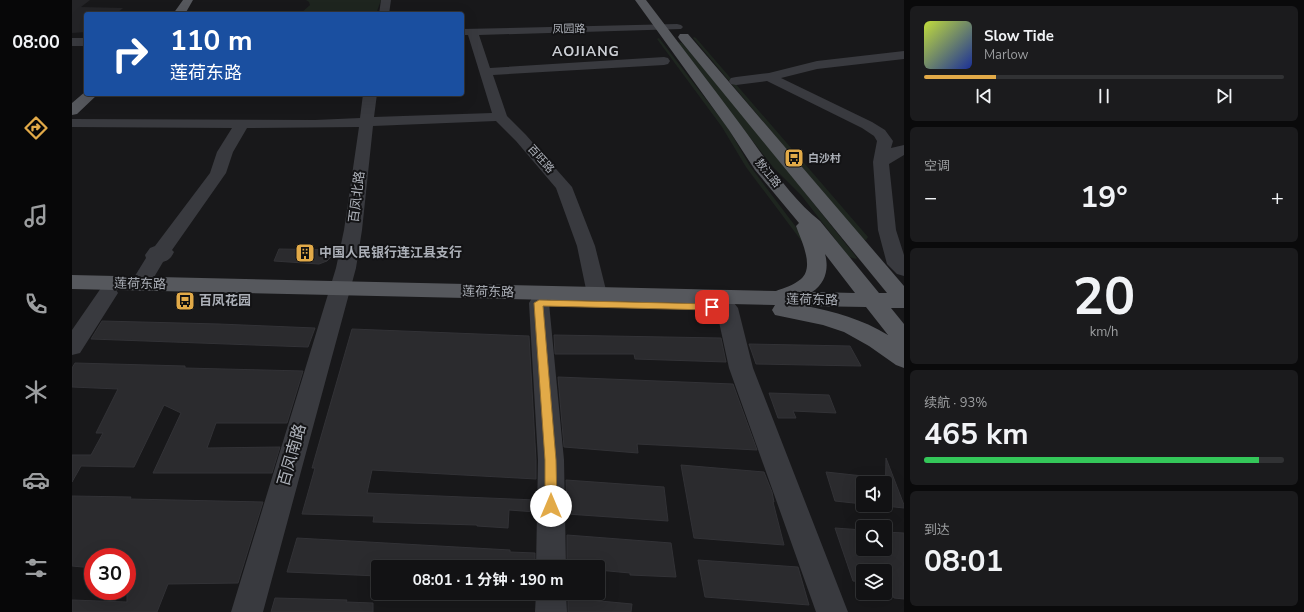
<!DOCTYPE html>
<html lang="zh">
<meta charset="utf-8">
<style>
:root{--surface:#121214;--page:#1b1b1d;--text:#f1f3f6;--muted:#9c9ea0;--line:#313234;--accent:#e2aa48}
body{margin:0;font-family:"Nunito Sans","Noto Sans SC",sans-serif;background:var(--page);color:var(--text);height:100vh;display:flex;flex-direction:column;font-size:15px;white-space:nowrap}
*{box-sizing:border-box;margin:0}
p{font-size:13px;color:var(--muted)}
.icon{flex:none;width:22px;height:22px;fill:none;stroke:currentColor;stroke-width:2;stroke-linecap:round;stroke-linejoin:round}
.map{position:relative;flex:1;overflow:hidden}
.panel{display:flex;flex-direction:column;gap:6px;padding:6px;background:#0a0a0b;width:400px}
.panel>*{flex:none}
.hud{position:absolute;left:12px;top:12px;width:380px;height:84px;border-radius:4px;box-shadow:0 4px 16px #0002,0 0 0 1px var(--line);background:#1a4fa0;color:#fff;overflow:hidden}
.buttons{position:absolute;left:784px;top:476px;display:grid;gap:8px}
.buttons a{display:grid;place-items:center;width:36px;height:36px;border-radius:4px;background:var(--surface);box-shadow:0 4px 16px #0002,0 0 0 1px var(--line);font-size:20px}
.speed{position:absolute;left:12px;top:548px;display:flex;gap:8px;font-size:20px;font-weight:700;text-align:center}
.speed>*{display:grid;place-content:center;width:52px;height:52px;border-radius:50%;background:var(--surface);box-shadow:0 4px 16px #0002,0 0 0 1px var(--line);line-height:1}
.speed .limit{border:6px solid #d22;background:#fff;color:#111}
.pin{position:absolute;display:grid;place-items:center;width:34px;height:34px;color:#fff;margin:-17px;border-radius:8px;box-shadow:0 2px 6px #0006}
.me{position:absolute;width:44px;margin:-22px;rotate:0deg;stroke-linejoin:round;filter:drop-shadow(0 0 3px #0008)}
.turn{display:flex;align-items:center;gap:14px;height:84px;padding:0 20px;font-size:18px}
.turn .icon{width:52px;height:52px;stroke-width:2.5}
.turn b{display:block;font-size:28px;line-height:34px}
.big{font-size:30px;font-weight:700;line-height:1.1}
.panel .tile{flex:1;display:flex;flex-direction:column;justify-content:center;gap:6px;min-width:0;padding:0 14px;border-radius:6px;background:var(--page)}
.panel .dial{align-items:center;gap:0}
.dial b{font-size:52px;line-height:1}
.song{display:flex;align-items:center;gap:12px}
.cover{width:48px;height:48px;border-radius:6px;background:linear-gradient(135deg,hsl(70 70% 55%),hsl(230 70% 35%))}
.played{height:4px;border-radius:2px;background:linear-gradient(90deg,var(--accent) 20%,var(--line) 20%)}
.keys{display:flex;justify-content:space-around;direction:ltr}
.heat{display:flex;justify-content:space-between;align-items:center;font-size:22px;direction:ltr}
.charge{height:6px;border-radius:3px;background:linear-gradient(90deg,#34c759 93%,var(--line) 0)}
.trip{position:absolute;left:299px;top:560px;width:234px;height:40px;border-radius:4px;background:var(--surface);box-shadow:0 4px 16px #0002,0 0 0 1px var(--line);font-weight:700;line-height:40px;text-align:center}
main{display:flex;flex:1;min-height:0}
.dock{display:flex;flex-direction:column;width:72px;justify-content:space-around;align-items:center;background:#070708;color:var(--muted)}
.dock .icon{width:28px;height:28px}
.dock .selected{color:var(--accent)}
.dock b{font-size:18px;color:var(--text)}
.map>svg:first-child{display:block}
.built{fill:#242427}
.green{fill:#1e251f}
.building{fill:#2b2b2e;stroke:#323236}
.lines{fill:none;stroke-linecap:round;stroke-linejoin:round}
.minor{fill:#393a3f;fill-rule:evenodd}
.major{fill:#56585d;fill-rule:evenodd}
.route{fill:#e2aa48;stroke:#936e2f}
.labels{text-anchor:middle;dominant-baseline:central;stroke-width:4;stroke-linejoin:round;paint-order:stroke}
.far-street-label{font-size:11px;fill:#acb0b8;stroke:#131315}
.far-poi-label{font-size:11px;font-weight:bold;fill:#acb0b8;stroke:#131315;text-anchor:start}
.street-label{font-size:13px;fill:#acb0b8;stroke:#131315}
.poi-label{font-size:13px;font-weight:bold;fill:#acb0b8;stroke:#131315;text-anchor:start}
.far-district-label{font-size:14px;font-weight:bold;letter-spacing:1px;fill:#cccfd5;stroke:#131315}
.near-street-label{font-size:16px;fill:#acb0b8;stroke:#131315}
</style>
<main>
<nav class="dock">
<b>08:00</b>
<svg class="icon selected" aria-label="directions" viewBox="0 0 24 24"><path d="M12 3l9 9-9 9-9-9zM9 14v-3h6M13 9l2 2-2 2"/></svg>
<svg class="icon" aria-label="music" viewBox="0 0 24 24"><path d="M9 18V5l10-2v13"/><circle cx="6" cy="18" r="3"/><circle cx="16" cy="16" r="3"/></svg>
<svg class="icon" aria-label="phone" viewBox="0 0 24 24"><path d="M5 4h4l2 5-3 2q2 4 5 5l2-3 5 2v4C11 20 4 13 5 4z"/></svg>
<svg class="icon" aria-label="climate" viewBox="0 0 24 24"><path d="M12 3v18M4 7l16 10M4 17L20 7"/></svg>
<svg class="icon" aria-label="car" viewBox="0 0 24 24"><path d="M5 17H2v-5l4-1 3-4h7l3 4 3 1v5h-3M9 17h6M6 11h13"/><circle cx="7" cy="17" r="2"/><circle cx="17" cy="17" r="2"/></svg>
<svg class="icon" aria-label="filters" viewBox="0 0 24 24"><path d="M4 7h16M4 17h16"/><circle cx="9" cy="7" r="2"/><circle cx="15" cy="17" r="2"/></svg>
</nav>
<div class="map">
<svg width="832" height="612" viewBox="0 0 832 612">
<rect width="100%" height="100%" fill="#18181a"/>
<!-- built -->
<path class="built" d="M 0,0 L 18,0 L 9,7 L 51,8 L 44,14 L 14,14 L 14,32 L 0,33 Z"/>
<!-- green -->
<path class="green" d="M 234,0 L 309,0 L 304,14 L 283,14 L 283,13 L 228,14 L 238,5 L 237,2 Z
M 622,37 L 624,38 L 796,237 L 794,240 L 790,239 L 621,38 Z
M 587,38 L 656,128 L 678,166 L 736,243 L 731,243 L 674,167 L 650,127 L 585,39 Z
M 606,42 L 610,43 L 653,92 L 785,258 L 784,259 L 777,257 L 729,195 L 701,167 L 605,44 Z"/>
<!-- building -->
<path class="building" d="M 207,249 L 266,250 L 255,261 L 247,264 L 202,261 Z
M 30,321 L 147,324 L 243,328 L 236,347 L 19,339 Z
M 280,329 L 457,336 L 464,460 L 464,479 L 300,470 L 295,493 L 464,500 L 464,512 L 437,510 L 436,528 L 405,526 L 405,525 L 301,522 L 302,516 L 230,514 L 243,468 L 240,468 L 248,440 Z
M 482,335 L 649,338 L 654,362 L 563,359 L 562,354 L 483,354 Z
M 677,344 L 778,346 L 789,366 L 684,364 Z
M 3,363 L 113,366 L 113,368 L 231,371 L 215,423 L 144,423 L 135,448 L 208,447 L 200,473 L 81,473 L 109,413 L 92,405 L 62,467 L 9,466 L 0,482 L 0,455 L 19,455 L 31,433 L 24,433 L 46,389 L 0,387 L 0,368 Z
M 486,377 L 661,384 L 685,450 L 565,444 L 566,453 L 492,447 Z
M 697,393 L 757,395 L 764,413 L 721,411 L 724,418 L 706,418 Z
M 814,458 L 832,505 L 832,508 L 813,506 Z
M 609,465 L 692,472 L 700,492 L 702,502 L 701,502 L 712,545 L 622,538 Z
M 754,472 L 791,476 L 791,504 L 763,501 Z
M 494,480 L 592,487 L 596,521 L 495,514 Z
M 0,496 L 59,497 L 58,499 L 191,502 L 166,583 L 96,584 L 85,612 L 0,612 L 0,600 L 55,602 L 55,557 L 21,557 L 21,568 L 0,566 Z
M 763,528 L 791,530 L 791,549 L 813,549 L 813,532 L 832,533 L 832,599 L 822,598 L 815,584 L 813,584 L 813,571 L 791,571 L 791,582 L 781,581 Z
M 495,535 L 599,543 L 604,577 L 558,575 L 558,573 L 526,570 L 526,567 L 495,567 Z
M 225,538 L 438,550 L 438,552 L 463,553 L 463,567 L 306,567 L 306,576 L 215,572 Z
M 626,560 L 726,567 L 737,605 L 633,597 Z
M 203,598 L 275,600 L 274,602 L 301,603 L 301,612 L 199,612 Z
M 496,598 L 560,604 L 559,612 L 496,612 Z"/>
<g class="lines">
<!-- minor -->
<path class="minor" d="M 309,0 L 319,0 L 317,14 L 307,14 Z
M 605,24 L 609,25 L 611,27 L 609,29 L 407,35 L 418,68 L 592,57 L 596,58 L 598,61 L 596,64 L 592,65 L 421,75 L 435,116 L 454,135 L 500,187 L 523,246 L 535,294 L 532,299 L 525,301 L 518,299 L 515,294 L 505,246 L 484,188 L 444,141 L 424,121 L 301,126 L 290,230 L 284,268 L 191,612 L 159,612 L 264,268 L 272,230 L 287,127 L 175,128 L 161,152 L 154,173 L 100,250 L 102,252 C 99,258 97,260 91,262 L 75,289 L 68,291 L 61,289 L 58,284 L 74,258 L 73,255 L 78,248 L 83,246 L 138,173 L 145,152 L 160,128 L 0,127 L 0,119 L 243,120 L 288,118 L 291,94 L 305,94 L 302,117 L 420,113 L 396,35 L 390,35 L 390,29 Z
M 0,38 L 14,38 L 14,46 L 0,46 Z
M 832,51 L 832,59 L 745,69 L 709,78 L 800,122 L 813,130 L 821,141 L 819,148 L 832,145 L 832,155 L 817,164 L 824,230 L 832,255 L 832,276 L 825,274 L 815,264 L 806,230 L 801,162 L 805,141 L 802,136 L 790,128 L 695,81 L 664,85 L 659,84 L 657,81 L 659,78 L 664,77 L 697,73 L 745,61 Z
M 36,286 L 43,288 L 46,293 L 8,353 L 0,355 L 0,330 L 29,288 Z
M 467,296 L 474,298 L 477,303 L 492,460 L 494,567 L 464,567 L 466,460 L 457,303 L 460,298 Z
M 655,301 L 662,303 L 666,308 L 681,368 L 776,612 L 744,612 L 657,368 L 644,308 L 648,303 Z
M 464,593 L 494,593 L 495,612 L 463,612 Z"/>
<!-- major -->
<path class="major" d="M 111,0 L 121,0 L 113,14 L 101,14 Z
M 563,0 L 574,0 C 605,41 637,82 668,124 C 692,156 717,197 748,221 L 807,293 L 815,293 L 608,40 L 606,37 L 608,34 L 616,34 L 832,286 L 832,308 L 819,308 L 832,324 L 832,368 L 824,365 L 797,346 L 772,332 L 751,325 L 703,315 L 700,310 L 703,305 L 0,289 L 0,275 L 704,291 C 712,288 722,285 729,279 C 743,267 729,240 724,226 L 727,223 L 683,170 L 657,130 ZM 753,254 L 783,293 L 740,292 C 754,283 757,268 753,254 ZM 734,306 L 794,307 L 816,335 C 790,319 763,312 734,306 Z
M 14,91 L 14,94 L 26,94 L 5,114 L 0,115 L 0,103 Z"/>
</g>
<!-- route -->
<path class="route" d="M 467,300 L 640,304 L 644,307 L 640,310 L 471,306 L 484,460 L 485,506 L 483,509 L 479,511 L 475,509 L 473,506 L 473,460 L 462,303 Z"/>
<!-- icons -->
<defs>
<symbol id="bus-square" viewBox="-11 -11 22 22"><rect x="-9" y="-9" width="18" height="18" rx="4" fill="#e2aa48" stroke="#131315"/><path d="M-5-6H5V4H4V6H2V4H-2V6H-4V4H-5ZM-3.5-4V0h7V-4ZM-3.5 1.2v1.5H-2V1.2ZM2 1.2v1.5H3.5V1.2Z" fill="#111"/></symbol>
<symbol id="building-square" viewBox="-11 -11 22 22"><rect x="-9" y="-9" width="18" height="18" rx="4" fill="#e2aa48" stroke="#131315"/><path d="M-4-6H4V6H1V3H-1V6H-4ZM-2.5-4.3h1.7v1.8h-1.7ZM.8-4.3h1.7v1.8H.8ZM-2.5-1h1.7V.8h-1.7ZM.8-1h1.7V.8H.8Z" fill="#111"/></symbol>
</defs>
<g fill-rule="evenodd">
<use href="#bus-square" x="711" y="147" width="22" height="22"/>
<use href="#building-square" x="222" y="242" width="22" height="22"/>
<use href="#bus-square" x="102" y="290" width="22" height="22"/>
</g>
<g class="labels">
<!-- far-street labels -->
<g class="far-street-label">
<text transform="translate(497 29) rotate(-1)">凤园路</text>
<text transform="translate(469 159) rotate(48)">百旺路</text>
<text transform="translate(696 173) rotate(51)">敖江路</text>
</g>
<!-- far-poi labels -->
<g class="far-poi-label">
<text x="736" y="158">白沙村</text>
</g>
<!-- street labels -->
<g class="street-label">
<text transform="translate(285 197) rotate(-83)">百凤北路</text>
<text transform="translate(68 284) rotate(1)">莲荷东路</text>
<text transform="translate(416 292) rotate(1)">莲荷东路</text>
<text transform="translate(740 300) rotate(1)">莲荷东路</text>
</g>
<!-- poi labels -->
<g class="poi-label">
<text x="247" y="253">中国人民银行连江县支行</text>
<text x="127" y="301">百凤花园</text>
</g>
<!-- far-district labels -->
<g class="far-district-label">
<text x="514" y="51">AOJIANG</text>
</g>
<!-- near-street labels -->
<g class="near-street-label">
<text transform="translate(220 455) rotate(-74)">百凤南路</text>
</g>
</g>
</svg>
<div class="buttons">
<a><svg class="icon" aria-label="sound" viewBox="0 0 24 24"><path d="M4 9h4l5-4v14l-5-4H4zM17 9q2 3 0 6"/></svg></a>
<a><svg class="icon" aria-label="search" viewBox="0 0 24 24"><circle cx="10" cy="10" r="6"/><path d="M15 15l6 6"/></svg></a>
<a><svg class="icon" aria-label="layers" viewBox="0 0 24 24"><path d="M12 4l9 5-9 5-9-5zM3 14l9 5 9-5"/></svg></a>
</div>
<div class="speed"><div class="limit">30</div></div>
<div class="pin" style="left:640px;top:307px;background:#d93025"><svg class="icon" aria-label="arrive" viewBox="0 0 24 24"><path d="M6 21V4h12l-3 4 3 4H6"/></svg></div>
<svg class="me" style="left:479px;top:506px" viewBox="-20 -20 40 40"><circle r="19" fill="#fff"/><path d="M0-13L10 11 0 6-10 11z" fill="#e2aa48"/></svg>
<div class="trip">08:01 · 1 分钟 · 190 m</div>
<div class="hud">
<div class="turn"><svg class="icon" aria-label="right" viewBox="0 0 24 24"><path d="M7 20v-9h11M14 6l5 5-5 5"/></svg><div><b>110 m</b>莲荷东路</div></div>
</div>
</div>
<section class="panel">
<div class="tile">
<div class="song"><i class="cover"></i><div><b>Slow Tide</b><p>Marlow</p></div></div>
<div class="played"></div>
<div class="keys"><svg class="icon" aria-label="previous" viewBox="0 0 24 24"><path d="M18 5L8 12l10 7zM5 5v14"/></svg><svg class="icon" aria-label="pause" viewBox="0 0 24 24"><path d="M8 5v14M16 5v14"/></svg><svg class="icon" aria-label="next" viewBox="0 0 24 24"><path d="M6 5l10 7-10 7zM19 5v14"/></svg></div>
</div>
<div class="tile"><p>空调</p>
<div class="heat"><a>−</a><b class="big">19°</b><a>+</a></div>
</div>
<div class="tile dial"><b>20</b><p>km/h</p></div>
<div class="tile"><p>续航 · 93%</p><b class="big">465 km</b><div class="charge"></div></div>
<div class="tile"><p>到达</p><b class="big">08:01</b></div>
</section>
</main>
